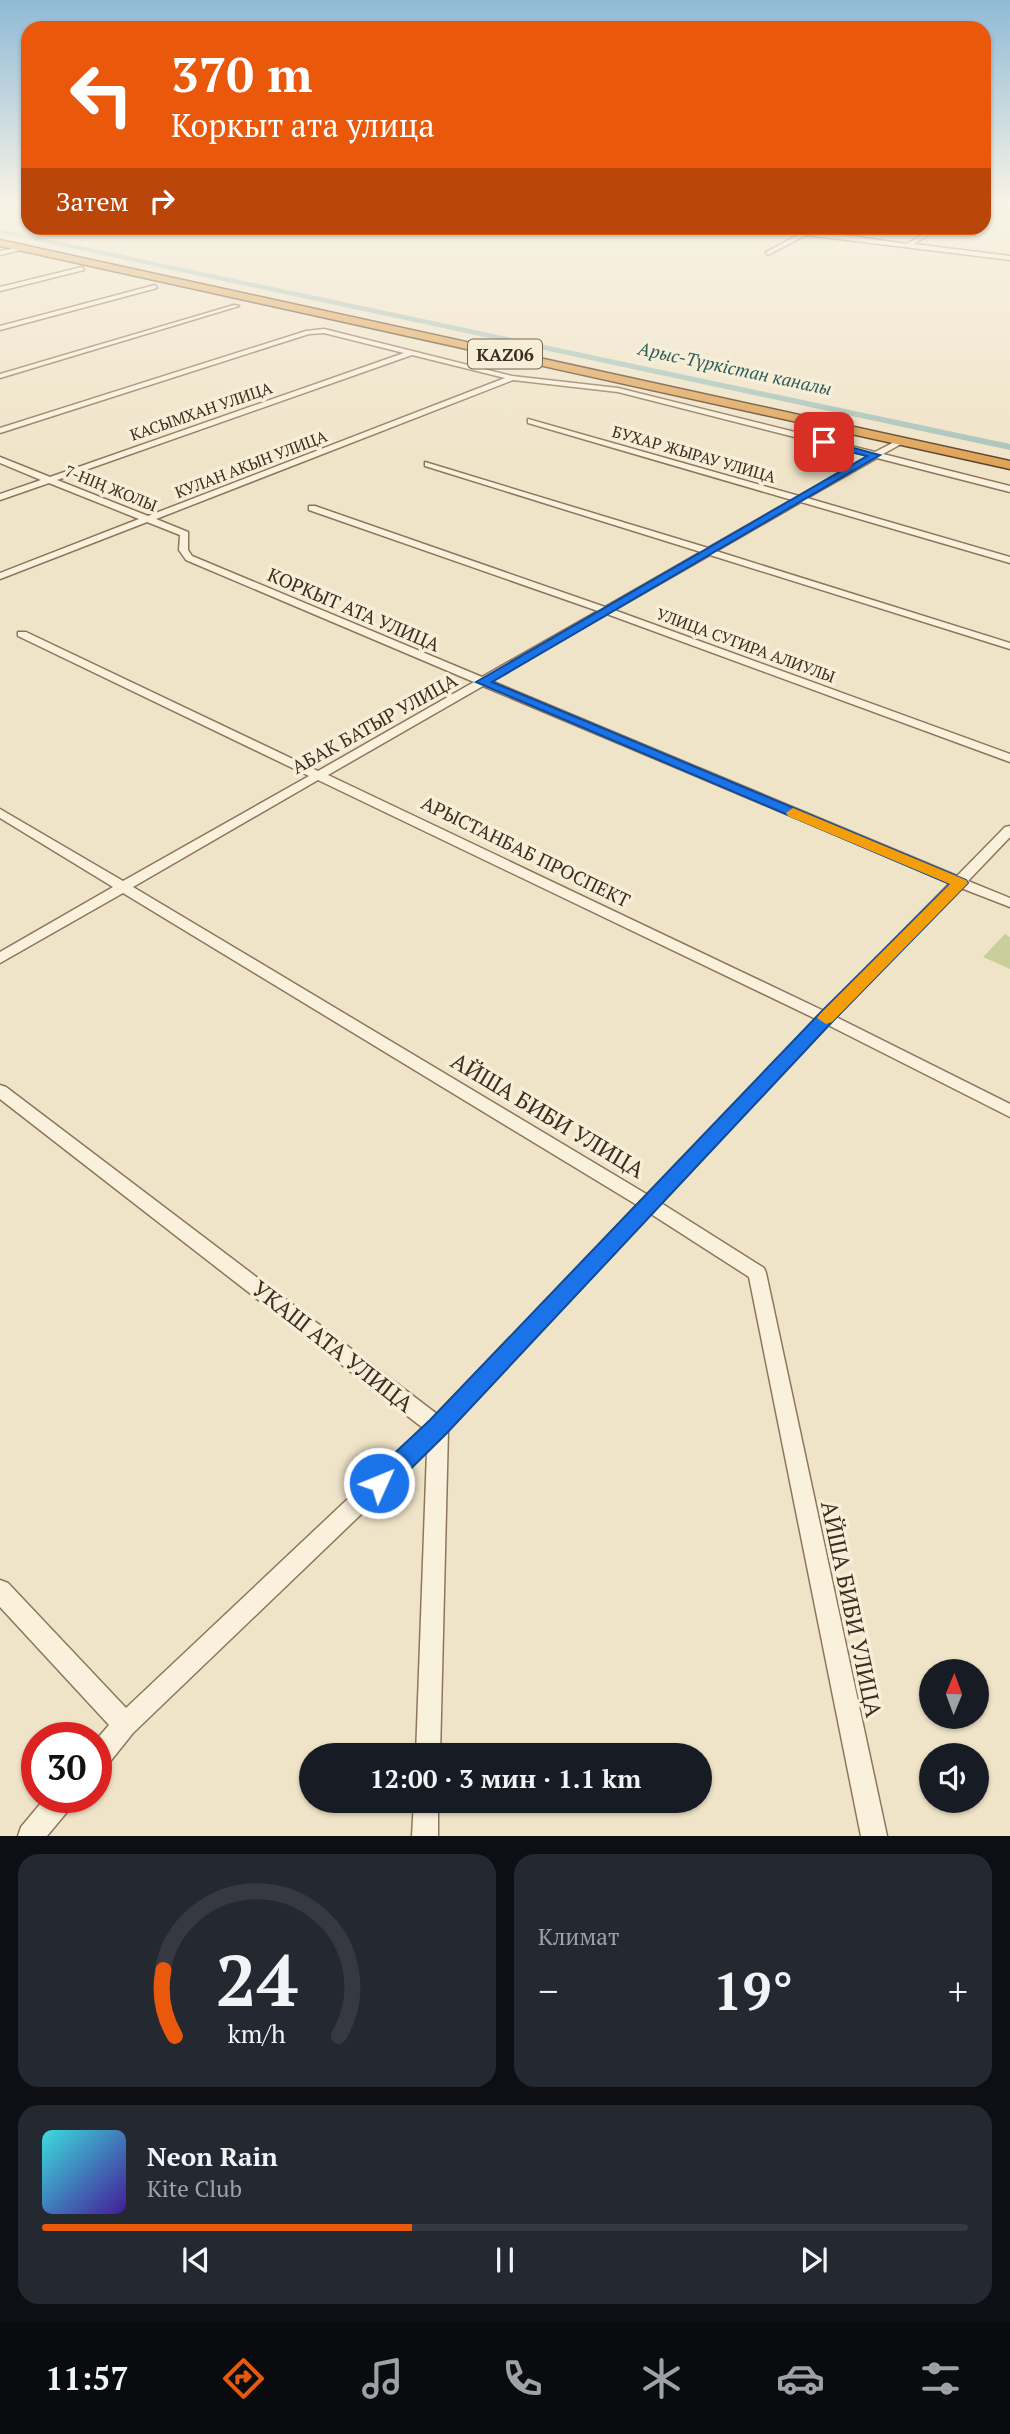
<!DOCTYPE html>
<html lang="ru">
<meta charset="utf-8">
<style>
:root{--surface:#171b24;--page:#242831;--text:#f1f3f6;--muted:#9ea1a6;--line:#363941;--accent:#ea580c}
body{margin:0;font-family:"PT Serif",serif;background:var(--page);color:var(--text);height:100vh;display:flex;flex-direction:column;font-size:26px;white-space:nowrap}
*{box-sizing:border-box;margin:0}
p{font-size:23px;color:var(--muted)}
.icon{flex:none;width:38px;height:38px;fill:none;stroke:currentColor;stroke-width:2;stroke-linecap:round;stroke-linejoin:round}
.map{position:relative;height:1836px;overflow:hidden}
.sheet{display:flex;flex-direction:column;gap:18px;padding:18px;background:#0d0f14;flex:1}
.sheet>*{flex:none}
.guide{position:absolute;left:21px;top:21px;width:970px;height:214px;border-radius:21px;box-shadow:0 2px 5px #0004;background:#ea580c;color:#fff;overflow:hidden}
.needle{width:46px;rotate:1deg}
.buttons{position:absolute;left:919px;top:1659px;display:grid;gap:14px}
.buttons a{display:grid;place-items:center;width:70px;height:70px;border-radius:50%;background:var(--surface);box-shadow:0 2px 5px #0004;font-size:35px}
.speed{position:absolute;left:21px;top:1722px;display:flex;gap:14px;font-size:35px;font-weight:700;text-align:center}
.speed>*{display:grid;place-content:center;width:91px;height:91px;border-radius:50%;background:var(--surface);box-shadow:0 2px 5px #0004;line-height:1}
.speed .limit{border:10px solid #d22;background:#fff;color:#111}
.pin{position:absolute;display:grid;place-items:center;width:60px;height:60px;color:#fff;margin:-30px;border-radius:14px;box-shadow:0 4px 10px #0006}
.me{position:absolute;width:77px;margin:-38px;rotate:46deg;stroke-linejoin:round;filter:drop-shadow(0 0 5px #0008)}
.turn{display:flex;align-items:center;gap:24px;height:147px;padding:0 35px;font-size:32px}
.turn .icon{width:91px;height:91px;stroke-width:2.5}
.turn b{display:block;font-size:49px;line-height:60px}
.then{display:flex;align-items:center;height:66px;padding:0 35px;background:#0003;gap:14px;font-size:26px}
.big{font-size:52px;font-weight:600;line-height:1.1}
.sheet .card{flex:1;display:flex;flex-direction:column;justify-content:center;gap:10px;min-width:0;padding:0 24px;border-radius:21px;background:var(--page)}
.sheet .dial{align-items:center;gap:0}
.dial svg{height:182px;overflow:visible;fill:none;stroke:var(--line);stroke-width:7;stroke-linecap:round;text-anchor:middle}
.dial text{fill:var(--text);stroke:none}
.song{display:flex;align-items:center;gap:21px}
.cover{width:84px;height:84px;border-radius:10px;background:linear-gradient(135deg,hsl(180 70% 55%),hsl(260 70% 35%))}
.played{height:7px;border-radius:4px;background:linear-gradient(90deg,var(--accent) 40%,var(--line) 40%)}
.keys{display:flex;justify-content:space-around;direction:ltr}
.heat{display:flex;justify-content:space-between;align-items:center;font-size:38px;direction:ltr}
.sheet .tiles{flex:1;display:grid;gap:18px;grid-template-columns:1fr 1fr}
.card:last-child{grid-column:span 2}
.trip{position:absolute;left:299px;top:1743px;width:413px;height:70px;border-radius:35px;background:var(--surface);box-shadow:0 2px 5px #0004;font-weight:600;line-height:70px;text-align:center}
.dock{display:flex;height:112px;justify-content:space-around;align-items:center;background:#090b0e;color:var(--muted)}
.dock .icon{width:49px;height:49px}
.dock .active{color:var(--accent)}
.dock b{font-size:32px;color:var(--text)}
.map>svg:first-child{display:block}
.green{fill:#c9cf9b}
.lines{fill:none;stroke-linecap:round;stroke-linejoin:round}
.canal{fill:#a9c4bc;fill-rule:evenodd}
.street-casing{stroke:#8d765c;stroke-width:3}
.highway-casing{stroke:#5b4430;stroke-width:3}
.street{fill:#faf1dc;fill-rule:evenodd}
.highway{fill:#e0a458;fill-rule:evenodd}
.route{fill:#1a73e8;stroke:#114b97;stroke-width:2}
.slow{fill:#f59e0b}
.labels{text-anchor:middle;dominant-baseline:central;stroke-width:7;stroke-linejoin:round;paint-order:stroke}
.far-street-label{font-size:16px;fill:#3d2e20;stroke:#f7eed8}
.shield{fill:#f7eed8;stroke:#756857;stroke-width:2}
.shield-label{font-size:18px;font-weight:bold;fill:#3d2e20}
.far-water-label{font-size:18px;font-style:italic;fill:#2f5d5a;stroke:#f7eed8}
.street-label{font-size:19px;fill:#3d2e20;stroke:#f7eed8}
.near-street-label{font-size:23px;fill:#3d2e20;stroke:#f7eed8}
</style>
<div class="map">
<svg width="1010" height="1836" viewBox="0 0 1010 1836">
<rect width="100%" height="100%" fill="#f0e4c8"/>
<!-- green -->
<path class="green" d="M 1005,934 L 1010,937 L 1010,969 L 983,957 Z"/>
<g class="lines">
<!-- canal -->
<path class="canal" d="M 0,229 L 1010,444 L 1010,450 L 0,233 Z"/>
<defs>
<path id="street" d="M 765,228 L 807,230 L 907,244 L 933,228 L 938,228 L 914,244 L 1010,256 L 1010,260 L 806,235 L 768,255 L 766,252 L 800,234 Z
M 24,247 L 24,249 L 0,255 L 0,251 Z
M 82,267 L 84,270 L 0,291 L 0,287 Z
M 155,285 L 157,288 L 0,330 L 0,326 Z
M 234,305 L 239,306 L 0,378 L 0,374 Z
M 324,329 L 512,376 L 618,388 L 875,452 L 900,439 L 904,441 L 903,443 L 883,454 L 1010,486 L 1010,492 L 877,458 L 807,498 L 1010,557 L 1010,563 L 801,502 L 716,551 L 1010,643 L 1010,649 L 710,555 L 614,610 L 1010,754 L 1010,762 L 607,614 L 491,681 L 957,876 L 1005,827 L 1010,826 L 1010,837 L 968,881 L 1010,898 L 1010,907 L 961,888 L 836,1017 L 1010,1104 L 1010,1117 L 828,1025 L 661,1203 L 764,1268 L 766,1273 L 887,1836 L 861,1836 L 749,1277 L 651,1214 L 448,1430 L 440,1755 L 416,1755 L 427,1451 L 133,1733 L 105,1768 L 96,1771 L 96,1740 L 109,1725 L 0,1607 L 0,1580 L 8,1583 L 126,1708 L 423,1428 L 0,1099 L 0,1085 L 6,1087 L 437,1414 L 637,1205 L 123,893 L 0,963 L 0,952 L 113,887 L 0,818 L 0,809 L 123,881 L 309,776 L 18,636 L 18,632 L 26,632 L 318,771 L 474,682 L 186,560 L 179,550 L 180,535 L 147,522 L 0,579 L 0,573 L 139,519 L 49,483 L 0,500 L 0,494 L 41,480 L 0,463 L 0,457 L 50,477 L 404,353 L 324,333 L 309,334 L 0,433 L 0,428 L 306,331 ZM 412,355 L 505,378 L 148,516 L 57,480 ZM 513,380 L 618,392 L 869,456 L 799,496 L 528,419 L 528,423 L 792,500 L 708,548 L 425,462 L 425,466 L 701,552 L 605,607 L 315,506 L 309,506 L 309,510 L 598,611 L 482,677 L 192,556 L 188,550 L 188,532 L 156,519 ZM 483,686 L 950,883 L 824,1011 L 328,775 ZM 318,780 L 816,1019 L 648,1195 L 133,887 Z
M 46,1797 L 75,1797 L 72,1806 L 47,1836 L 18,1836 L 21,1827 Z
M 414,1801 L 438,1801 L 438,1836 L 412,1836 Z"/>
<path id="highway" d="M 0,240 L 1010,461 L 1010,469 L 0,246 Z"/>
</defs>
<!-- street casing -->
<use href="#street" class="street-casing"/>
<!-- highway casing -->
<use href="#highway" class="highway-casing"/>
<!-- street -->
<use href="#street" class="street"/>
<!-- highway -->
<use href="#highway" class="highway"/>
</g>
<!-- sky -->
<linearGradient id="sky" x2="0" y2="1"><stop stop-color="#8fbad6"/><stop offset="0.44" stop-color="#f8f3e6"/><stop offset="1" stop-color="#f8f3e6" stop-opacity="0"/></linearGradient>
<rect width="1010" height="461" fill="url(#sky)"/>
<!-- route -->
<path class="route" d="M 824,440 L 880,455 L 492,682 L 966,880 L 968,883 L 832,1022 L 446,1434 L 388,1491 L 379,1494 L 371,1491 L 367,1483 L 371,1475 L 430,1420 L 820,1013 L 950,884 L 476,682 L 867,456 L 820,444 L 820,440 Z"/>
<!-- slow -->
<path class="slow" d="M 793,808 L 966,880 L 968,883 L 832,1022 L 826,1024 L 817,1018 L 820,1014 L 950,884 L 788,816 L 786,813 Z"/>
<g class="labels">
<!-- far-street labels -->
<g class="far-street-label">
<text transform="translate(201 411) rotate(-19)">КАСЫМХАН УЛИЦА</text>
<text transform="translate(694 454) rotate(16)">БУХАР ЖЫРАУ УЛИЦА</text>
<text transform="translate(251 464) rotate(-21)">КУЛАН АКЫН УЛИЦА</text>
<text transform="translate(111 488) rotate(22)">7-НІҢ ЖОЛЫ</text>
<text transform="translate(746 645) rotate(20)">УЛИЦА СУГИРА АЛИУЛЫ</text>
</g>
<!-- shield labels -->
<rect class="shield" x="468" y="339.5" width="74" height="29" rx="5"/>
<g class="shield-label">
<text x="505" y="354">KАZ06</text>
</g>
<!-- far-water labels -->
<g class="far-water-label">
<text transform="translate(735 368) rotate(12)">Арыс-Түркістан каналы</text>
</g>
<!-- street labels -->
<g class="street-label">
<text transform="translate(354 609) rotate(23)">КОРКЫТ АТА УЛИЦА</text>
<text transform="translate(374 723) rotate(-29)">АБАК БАТЫР УЛИЦА</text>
<text transform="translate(526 851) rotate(26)">АРЫСТАНБАБ ПРОСПЕКТ</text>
</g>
<!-- near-street labels -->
<g class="near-street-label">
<text transform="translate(548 1115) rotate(31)">АЙША БИБИ УЛИЦА</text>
<text transform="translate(333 1346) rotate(38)">УКАШ АТА УЛИЦА</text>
<text transform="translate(852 1609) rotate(78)">АЙША БИБИ УЛИЦА</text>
</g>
</g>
</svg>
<div class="buttons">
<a><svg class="needle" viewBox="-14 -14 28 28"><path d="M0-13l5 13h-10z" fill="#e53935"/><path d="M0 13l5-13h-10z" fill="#9ea1a6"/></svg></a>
<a><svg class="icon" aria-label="sound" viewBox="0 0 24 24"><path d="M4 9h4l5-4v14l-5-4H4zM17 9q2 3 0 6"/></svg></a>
</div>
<div class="speed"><div class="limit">30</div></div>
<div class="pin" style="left:824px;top:442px;background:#d93025"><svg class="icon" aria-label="arrive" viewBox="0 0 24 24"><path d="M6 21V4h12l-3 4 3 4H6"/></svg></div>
<svg class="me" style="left:379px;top:1483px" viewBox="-20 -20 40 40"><circle r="17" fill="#1a73e8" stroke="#fff" stroke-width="3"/><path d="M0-11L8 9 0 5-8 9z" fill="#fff"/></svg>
<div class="trip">12:00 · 3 мин · 1.1 km</div>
<div class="guide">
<div class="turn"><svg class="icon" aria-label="left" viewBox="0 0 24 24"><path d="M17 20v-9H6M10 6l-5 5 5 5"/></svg><div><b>370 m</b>Коркыт ата улица</div></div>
<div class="then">Затем<svg class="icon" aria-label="right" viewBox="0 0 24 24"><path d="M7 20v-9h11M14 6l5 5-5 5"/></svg></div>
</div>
</div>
<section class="sheet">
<div class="tiles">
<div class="card dial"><svg viewBox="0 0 100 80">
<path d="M14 69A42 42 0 1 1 86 69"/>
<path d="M14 69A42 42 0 0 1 9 40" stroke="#ea580c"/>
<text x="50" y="56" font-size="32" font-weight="700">24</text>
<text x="50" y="72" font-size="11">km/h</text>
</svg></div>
<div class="card"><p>Климат</p>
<div class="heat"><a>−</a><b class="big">19°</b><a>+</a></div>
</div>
<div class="card">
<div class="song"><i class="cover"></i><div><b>Neon Rain</b><p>Kite Club</p></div></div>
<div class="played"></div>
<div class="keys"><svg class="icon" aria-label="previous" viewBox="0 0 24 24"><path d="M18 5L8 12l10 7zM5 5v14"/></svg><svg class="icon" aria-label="pause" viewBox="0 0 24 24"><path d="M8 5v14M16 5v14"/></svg><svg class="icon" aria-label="next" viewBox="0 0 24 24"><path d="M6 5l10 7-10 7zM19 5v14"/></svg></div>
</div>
</div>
</section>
<nav class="dock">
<b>11:57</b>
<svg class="icon active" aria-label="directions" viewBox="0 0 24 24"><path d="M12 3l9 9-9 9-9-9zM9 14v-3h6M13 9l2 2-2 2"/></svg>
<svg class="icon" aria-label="music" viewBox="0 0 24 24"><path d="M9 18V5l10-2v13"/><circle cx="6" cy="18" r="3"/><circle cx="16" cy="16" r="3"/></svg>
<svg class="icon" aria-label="phone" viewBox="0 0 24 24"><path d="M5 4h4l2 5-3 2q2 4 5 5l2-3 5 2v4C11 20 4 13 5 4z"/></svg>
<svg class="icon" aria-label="climate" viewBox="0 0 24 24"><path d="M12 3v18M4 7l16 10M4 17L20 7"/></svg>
<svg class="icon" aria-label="car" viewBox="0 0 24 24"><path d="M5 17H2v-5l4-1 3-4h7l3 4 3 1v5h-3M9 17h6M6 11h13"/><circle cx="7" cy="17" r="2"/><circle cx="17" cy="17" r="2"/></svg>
<svg class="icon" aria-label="filters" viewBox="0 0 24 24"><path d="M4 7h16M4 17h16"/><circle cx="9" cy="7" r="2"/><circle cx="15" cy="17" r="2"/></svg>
</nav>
